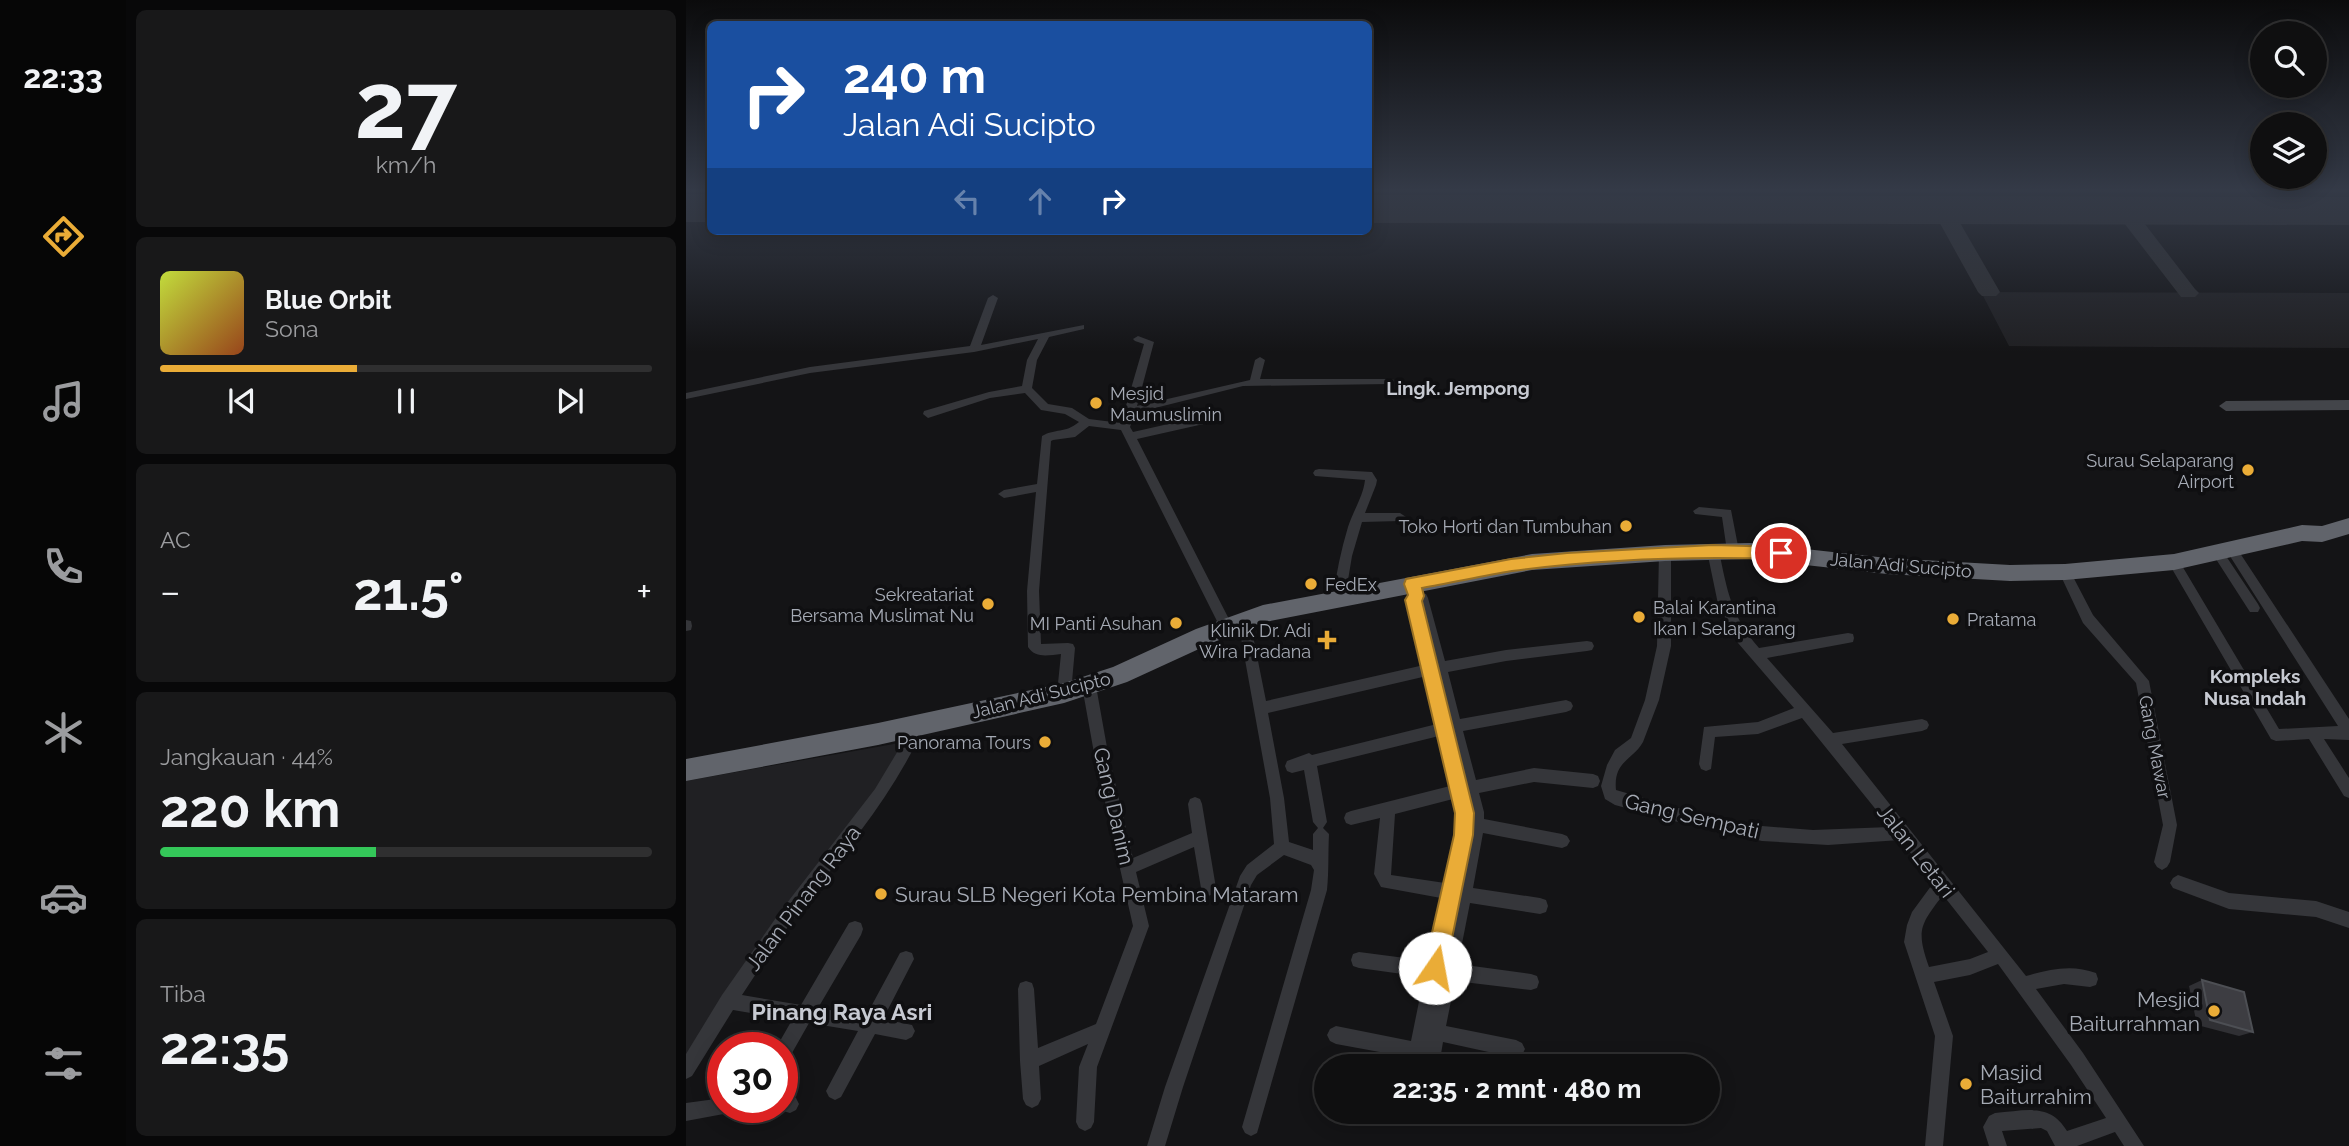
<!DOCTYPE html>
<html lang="id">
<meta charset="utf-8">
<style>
:root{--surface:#0f0f10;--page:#181819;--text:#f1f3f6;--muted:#9b9c9f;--line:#2f2f30;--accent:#eaac37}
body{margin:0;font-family:Raleway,sans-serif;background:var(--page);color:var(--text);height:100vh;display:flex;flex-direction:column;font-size:26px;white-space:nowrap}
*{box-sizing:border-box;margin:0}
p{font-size:23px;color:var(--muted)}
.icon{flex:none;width:38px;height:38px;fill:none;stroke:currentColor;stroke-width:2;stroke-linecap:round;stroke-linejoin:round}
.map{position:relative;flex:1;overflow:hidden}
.drawer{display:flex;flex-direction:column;gap:10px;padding:10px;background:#080809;width:560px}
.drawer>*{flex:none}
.banner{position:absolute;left:21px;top:21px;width:665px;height:214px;border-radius:10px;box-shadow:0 4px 18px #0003,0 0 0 2px var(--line);background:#1a4fa0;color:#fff;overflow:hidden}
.fabs{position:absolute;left:1564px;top:21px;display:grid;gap:14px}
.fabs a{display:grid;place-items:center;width:77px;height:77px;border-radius:50%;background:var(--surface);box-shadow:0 4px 18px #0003,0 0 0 2px var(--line);font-size:35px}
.speed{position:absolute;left:21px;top:1032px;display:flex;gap:14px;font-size:35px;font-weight:700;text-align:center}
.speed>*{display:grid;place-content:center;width:91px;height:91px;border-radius:50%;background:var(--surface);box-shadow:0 4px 18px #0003,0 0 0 2px var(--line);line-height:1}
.speed .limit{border:10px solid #d22;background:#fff;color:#111}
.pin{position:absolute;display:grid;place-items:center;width:60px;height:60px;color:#fff;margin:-30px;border:4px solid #fff;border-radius:50%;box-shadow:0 2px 7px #0007}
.me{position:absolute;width:77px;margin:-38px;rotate:12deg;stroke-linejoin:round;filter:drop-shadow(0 0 5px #0008)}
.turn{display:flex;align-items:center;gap:24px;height:147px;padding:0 21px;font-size:32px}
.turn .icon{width:91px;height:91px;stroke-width:2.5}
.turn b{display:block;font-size:49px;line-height:60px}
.lanes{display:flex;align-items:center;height:66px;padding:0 21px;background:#0003;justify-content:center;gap:35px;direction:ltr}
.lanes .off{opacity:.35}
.big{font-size:52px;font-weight:700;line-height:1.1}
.drawer .tile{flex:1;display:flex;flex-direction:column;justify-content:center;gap:10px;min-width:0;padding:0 24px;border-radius:10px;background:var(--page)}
.drawer .dial{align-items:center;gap:0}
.dial b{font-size:91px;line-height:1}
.song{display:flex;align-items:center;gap:21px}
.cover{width:84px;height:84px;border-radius:10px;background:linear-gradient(135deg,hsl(70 70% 55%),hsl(20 70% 35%))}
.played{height:7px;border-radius:4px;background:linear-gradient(90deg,var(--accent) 40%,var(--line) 40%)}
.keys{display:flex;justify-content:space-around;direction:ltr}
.heat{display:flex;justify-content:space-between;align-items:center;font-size:38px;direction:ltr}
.charge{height:10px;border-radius:5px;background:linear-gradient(90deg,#34c759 44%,var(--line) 0)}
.trip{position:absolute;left:628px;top:1054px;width:406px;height:70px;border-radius:35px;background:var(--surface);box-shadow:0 4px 18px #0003,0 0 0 2px var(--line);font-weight:700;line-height:70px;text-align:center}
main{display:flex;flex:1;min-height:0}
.dock{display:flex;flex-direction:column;width:126px;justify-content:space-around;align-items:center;background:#060606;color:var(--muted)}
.dock .icon{width:49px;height:49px}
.dock .selected{color:var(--accent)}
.dock b{font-size:32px;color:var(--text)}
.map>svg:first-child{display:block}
.built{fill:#202023}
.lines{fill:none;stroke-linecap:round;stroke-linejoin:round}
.taxiway{fill:#2e2f32;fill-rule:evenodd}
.runway{fill:#2e2f32;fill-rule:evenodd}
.street{fill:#35363a;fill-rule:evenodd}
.secondary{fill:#43454a;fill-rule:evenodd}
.highway{fill:#61646b;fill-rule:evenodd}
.wall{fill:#303034}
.building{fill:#3d3d42;stroke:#4d4f54;stroke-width:2}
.route{fill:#eaac37;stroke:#987024;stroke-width:2}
.poi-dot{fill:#eaac37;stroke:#0f0f11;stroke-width:2.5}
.labels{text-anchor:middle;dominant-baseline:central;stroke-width:7;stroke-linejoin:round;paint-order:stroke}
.poi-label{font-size:18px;fill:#a6abb5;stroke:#0f0f11;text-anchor:end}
.street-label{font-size:18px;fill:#a6abb5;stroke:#0f0f11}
.neighbourhood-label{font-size:19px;font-weight:bold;fill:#c7cad2;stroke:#0f0f11}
.near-street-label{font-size:21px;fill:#a6abb5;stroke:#0f0f11}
.near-poi-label{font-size:21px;fill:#a6abb5;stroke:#0f0f11;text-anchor:start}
.near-neighbourhood-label{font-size:23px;font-weight:bold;fill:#c7cad2;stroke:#0f0f11}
</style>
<main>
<nav class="dock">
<b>22:33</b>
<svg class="icon selected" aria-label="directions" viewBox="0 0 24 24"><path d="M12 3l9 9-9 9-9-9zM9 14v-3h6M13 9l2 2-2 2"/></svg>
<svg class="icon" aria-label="music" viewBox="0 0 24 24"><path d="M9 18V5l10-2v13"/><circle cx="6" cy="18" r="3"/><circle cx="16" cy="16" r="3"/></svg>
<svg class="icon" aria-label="phone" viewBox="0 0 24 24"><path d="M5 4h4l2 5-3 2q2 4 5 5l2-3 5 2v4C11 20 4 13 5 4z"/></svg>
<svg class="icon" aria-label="climate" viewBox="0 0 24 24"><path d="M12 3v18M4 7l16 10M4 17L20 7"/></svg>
<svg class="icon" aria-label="car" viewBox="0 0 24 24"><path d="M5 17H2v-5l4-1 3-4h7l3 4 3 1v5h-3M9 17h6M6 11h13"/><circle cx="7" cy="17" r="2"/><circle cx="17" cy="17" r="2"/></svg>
<svg class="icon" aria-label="filters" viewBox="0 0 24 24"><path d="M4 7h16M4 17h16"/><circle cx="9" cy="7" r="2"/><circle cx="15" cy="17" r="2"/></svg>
</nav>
<section class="drawer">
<div class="tile dial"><b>27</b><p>km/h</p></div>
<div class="tile">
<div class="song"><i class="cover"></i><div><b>Blue Orbit</b><p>Sona</p></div></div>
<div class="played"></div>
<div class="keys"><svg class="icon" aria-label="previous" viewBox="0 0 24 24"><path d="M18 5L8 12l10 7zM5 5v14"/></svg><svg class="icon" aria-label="pause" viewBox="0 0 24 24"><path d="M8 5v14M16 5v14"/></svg><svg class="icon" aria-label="next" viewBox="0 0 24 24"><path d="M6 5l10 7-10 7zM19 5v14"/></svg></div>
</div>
<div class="tile"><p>AC</p>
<div class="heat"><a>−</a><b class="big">21.5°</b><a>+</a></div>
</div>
<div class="tile"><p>Jangkauan · 44%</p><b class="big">220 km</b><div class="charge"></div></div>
<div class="tile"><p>Tiba</p><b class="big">22:35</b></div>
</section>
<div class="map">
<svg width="1663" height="1146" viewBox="0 0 1663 1146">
<rect width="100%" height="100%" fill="#141416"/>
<!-- built -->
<path class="built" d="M 1295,292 L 1663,293 L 1663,348 L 1323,346 Z
M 219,742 L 207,776 L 105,906 L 0,1077 L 0,781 Z"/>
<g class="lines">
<!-- taxiway -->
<path class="taxiway" d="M 1256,203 L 1266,209 L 1314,292 L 1310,296 L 1296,296 L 1292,292 L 1246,209 Z
M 1438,204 L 1445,206 L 1509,289 L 1513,293 L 1509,297 L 1495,297 L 1428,210 Z"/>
<!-- runway -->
<path class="runway" d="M 0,194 L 24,194 L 24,222 L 0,222 Z
M 682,195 L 1663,197 L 1663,225 L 682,223 Z"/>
<!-- street -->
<path class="street" d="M 307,295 L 312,298 L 295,345 L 398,325 L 398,329 L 363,337 L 351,360 L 346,388 L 362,404 L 386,408 L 403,419 L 435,423 L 458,344 L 449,341 L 447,339 L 452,336 L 468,342 L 451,406 L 564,380 L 569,360 L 574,357 L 579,360 L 574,379 L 707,379 L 708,381 L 703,384 L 557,386 L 449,413 L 444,427 L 447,432 L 522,415 L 527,419 L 522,423 L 451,439 L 547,627 L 546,631 L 541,632 L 536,631 L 435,430 L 403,426 L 389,437 L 367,440 L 365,441 L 353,591 L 355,644 L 382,643 L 387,644 L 389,648 L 385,693 L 383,697 L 378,699 L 373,697 L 371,693 L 375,654 C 363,655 350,659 342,647 L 341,591 L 350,492 L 318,498 L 312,494 L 318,490 L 351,484 L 356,436 C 370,428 378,434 393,422 L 379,414 L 355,410 L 339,393 L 304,398 L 242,418 L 237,414 L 238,411 L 303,392 L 336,386 L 341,360 L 352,339 L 288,352 L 124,373 L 0,399 L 0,393 L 124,367 L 284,346 L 302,298 Z
M 633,469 L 686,472 L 691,480 L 690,485 L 679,513 L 714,513 L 720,517 L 714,521 L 676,522 L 666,556 L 659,598 L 657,602 L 649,602 L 647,598 C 650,574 655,550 662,527 C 667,511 677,497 679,480 L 629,476 L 627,473 L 629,470 Z
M 1013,507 L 1045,510 L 1053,551 L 1051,554 L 1047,556 L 1041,551 L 1036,517 L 1009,514 L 1007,511 Z
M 1546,545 L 1550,547 L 1663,719 L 1663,740 L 1638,739 L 1663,778 L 1663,798 L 1658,796 L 1623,739 L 1590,741 L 1585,739 L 1482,562 L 1484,559 L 1492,559 L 1593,729 L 1652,726 L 1542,553 L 1540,550 L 1542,547 Z
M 1027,546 L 1033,551 C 1041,590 1045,616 1073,648 L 1162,633 L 1167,634 L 1168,638 L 1167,642 L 1162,643 L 1081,658 L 1147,733 L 1236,719 L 1241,721 L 1243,725 L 1241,729 L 1236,731 L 1156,744 L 1340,976 C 1363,969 1387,964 1410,973 L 1412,979 L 1410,985 L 1404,987 L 1378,984 L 1350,989 L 1397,1053 L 1458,1146 L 1438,1146 L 1429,1132 L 1391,1146 L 1369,1146 L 1361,1131 L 1355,1128 L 1316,1131 L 1321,1146 L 1303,1146 L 1297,1127 L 1303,1116 L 1309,1113 C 1339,1111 1364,1102 1381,1131 L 1420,1118 L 1385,1065 L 1312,964 L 1284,975 L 1248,982 L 1267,1036 L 1257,1146 L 1239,1146 L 1249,1036 L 1218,942 L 1221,925 L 1226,912 L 1248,882 L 1214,840 L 1142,845 L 1076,841 L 992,822 L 929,805 L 919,799 L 915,786 L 921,765 L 929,750 L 945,738 L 959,700 L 971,646 L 973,553 L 979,548 L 985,553 L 985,646 L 973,700 L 957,742 C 947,760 927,761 930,790 L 1013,814 L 1076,826 L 1127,830 L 1204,827 L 1116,718 L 1072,734 L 1029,737 L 1025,769 L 1020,771 L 1015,769 L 1013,764 L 1018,727 L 1072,722 L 1108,708 L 1052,643 L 1032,604 L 1021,551 ZM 1257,895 L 1302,952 L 1284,959 L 1243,967 C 1230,930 1234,925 1257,895 Z
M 1532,548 L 1536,550 L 1572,604 L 1574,608 L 1572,612 L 1564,612 L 1528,556 L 1526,553 L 1528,550 Z
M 1379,567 L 1383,569 L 1407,615 L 1463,681 L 1491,825 L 1484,862 L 1481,867 L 1476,870 L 1471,867 L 1468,862 L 1477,825 L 1450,683 L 1397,623 L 1373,572 L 1375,569 Z
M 726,579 L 730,581 L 735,593 L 740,594 L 742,598 L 759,661 L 820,650 L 901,641 L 906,642 L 908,646 L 906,650 L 901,651 L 820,661 L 762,672 L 774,719 L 880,700 L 885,702 L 887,706 L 885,710 L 880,712 L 777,731 L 790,780 L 848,768 L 907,774 L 912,776 L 914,781 L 912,786 L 907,788 L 848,782 L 793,793 L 798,812 L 798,819 L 876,834 L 881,836 L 884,841 L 881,846 L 876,848 L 797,833 L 787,888 L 854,898 L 860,900 L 862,906 L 860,912 L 854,914 L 784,903 L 772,964 L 845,974 L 851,976 L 853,982 L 851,988 L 845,990 L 769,981 L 760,1026 L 830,1040 L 836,1043 L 839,1049 L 836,1055 L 830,1058 L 757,1042 L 753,1066 L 719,1066 L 721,1057 L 650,1044 L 644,1041 L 641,1035 L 644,1029 L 650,1026 L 725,1041 L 738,977 L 673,968 L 667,966 L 665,960 L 667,954 L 673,952 L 742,961 L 755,898 L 695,887 L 688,874 L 694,818 L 665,825 L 660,823 L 658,818 L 660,813 L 665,811 L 764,786 L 753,736 L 631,766 L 641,822 L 637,828 L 643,834 C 642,853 643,871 641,890 L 571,1133 L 565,1136 L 559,1133 L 556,1127 L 625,890 L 628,870 L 625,865 L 598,855 L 571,875 L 565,885 L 497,1087 L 479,1146 L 461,1146 L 479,1087 L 554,876 L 561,865 L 588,844 L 584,798 L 552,621 L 553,617 L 558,616 L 563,617 L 564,621 L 580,701 L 738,665 L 721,600 L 723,595 L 720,584 L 722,581 ZM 741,676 L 751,724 L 626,755 L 623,753 L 601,761 L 599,766 L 601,771 L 606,773 L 618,770 L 627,822 L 632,828 L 627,834 L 627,850 L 603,842 L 598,798 L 582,713 ZM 767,799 L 772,823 L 759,883 L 705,875 L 709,814 Z
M 0,620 L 5,621 L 6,626 L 5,630 L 0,631 Z
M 403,680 L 408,682 L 410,686 L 422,753 L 447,858 L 506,833 L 502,804 L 504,799 L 509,797 L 514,799 L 516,804 L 530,888 L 528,894 L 522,896 L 516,894 L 508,847 L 450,872 L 463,926 L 411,1067 L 408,1122 L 405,1128 L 399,1131 L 393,1128 L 390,1122 L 393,1067 L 402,1044 L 353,1066 L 355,1099 L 352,1105 L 346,1108 L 340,1105 L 337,1099 L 334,1061 L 332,989 L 334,983 L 340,981 L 346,983 L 348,989 L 352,1048 L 410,1024 L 447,926 L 408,753 L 396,686 L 398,682 Z
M 232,719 L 237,721 L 239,725 C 209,791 167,841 123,898 C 99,929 78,962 56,995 L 115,1005 L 163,923 L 169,921 L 175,923 L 177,929 L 175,935 L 132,1008 L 180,1016 L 214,953 L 220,951 L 226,953 L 228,959 L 197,1019 L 226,1025 L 229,1031 L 226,1037 L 220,1040 L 189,1034 L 155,1097 L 149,1100 L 143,1097 L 140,1091 L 172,1031 L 123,1023 L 102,1060 L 96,1063 L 96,1048 L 90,1048 L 106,1020 L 47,1010 L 6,1076 L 0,1079 L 0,1054 L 36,995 L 94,912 L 189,789 L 216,744 L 227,721 Z
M 1492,875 L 1543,893 L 1630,901 L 1663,912 L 1663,928 L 1630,917 L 1543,909 L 1487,888 L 1484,883 L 1487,878 Z
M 96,1094 L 110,1098 L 113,1104 L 110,1110 L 104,1113 L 90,1109 L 89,1108 L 96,1108 Z
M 37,1098 L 37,1108 L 46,1108 L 43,1113 L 0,1121 L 0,1103 Z"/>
<!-- secondary -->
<path class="secondary" d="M 1663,400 L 1663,410 L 1540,411 L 1533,406 L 1540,401 Z"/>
<!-- highway -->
<path class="highway" d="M 1663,518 L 1663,534 L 1636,542 L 1616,541 L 1488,570 L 1379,580 L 1324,581 L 1201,574 L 1064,559 L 979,561 L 846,570 L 579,622 L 526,643 L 441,682 L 378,703 L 192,745 L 0,781 L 0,759 L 192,723 L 378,683 L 427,667 L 510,629 L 577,605 L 846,554 L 979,545 L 1064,543 L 1201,558 L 1324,565 L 1379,564 L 1488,554 L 1616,525 L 1636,526 Z"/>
</g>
<!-- wall -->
<path class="wall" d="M 1516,980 L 1567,1032 L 1553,1036 L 1511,1025 L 1503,986 Z"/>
<!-- building -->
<path class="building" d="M 1516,980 L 1558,992 L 1567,1032 L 1524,1020 Z"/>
<!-- sky -->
<linearGradient id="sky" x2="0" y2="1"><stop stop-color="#0b0b0c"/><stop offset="0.54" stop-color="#343a47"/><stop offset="1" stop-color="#343a47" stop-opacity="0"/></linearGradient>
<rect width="1663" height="352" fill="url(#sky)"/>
<!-- route -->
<path class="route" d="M 1027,545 L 1095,547 L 1103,553 L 1095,559 C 1006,556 914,559 826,571 C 796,576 765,583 736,588 L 738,596 L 736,601 L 788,813 L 787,835 L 760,968 L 757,976 L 749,979 L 742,976 L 738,968 L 768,835 L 769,813 L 719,600 L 722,595 L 718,584 L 720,579 L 825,559 L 881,553 Z"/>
<!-- markers -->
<g class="poi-dot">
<circle cx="410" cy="403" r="7"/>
<circle cx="1562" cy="470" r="7"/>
<circle cx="940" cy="526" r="7"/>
<circle cx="625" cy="584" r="7"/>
<circle cx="302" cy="604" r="7"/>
<circle cx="953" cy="617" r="7"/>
<circle cx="1267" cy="619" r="7"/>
<circle cx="490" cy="623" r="7"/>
<path d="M637.5 629.5h7v7h7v7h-7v7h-7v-7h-7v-7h7z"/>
<circle cx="359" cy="742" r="7"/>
<circle cx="195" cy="894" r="7"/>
<circle cx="1528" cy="1011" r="7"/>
<circle cx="1280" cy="1084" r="7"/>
</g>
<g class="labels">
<!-- poi labels -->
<g class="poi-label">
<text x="424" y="393" text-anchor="start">Mesjid<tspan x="424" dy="21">Maumuslimin</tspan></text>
<text x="1548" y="460">Surau Selaparang<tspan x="1548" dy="21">Airport</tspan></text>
<text x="926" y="526">Toko Horti dan Tumbuhan</text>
<text x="639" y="584" text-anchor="start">FedEx</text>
<text x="288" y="594">Sekreatariat<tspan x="288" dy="21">Bersama Muslimat Nu</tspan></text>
<text x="967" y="607" text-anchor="start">Balai Karantina<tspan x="967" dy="21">Ikan I Selaparang</tspan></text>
<text x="1281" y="619" text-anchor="start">Pratama</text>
<text x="476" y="623">MI Panti Asuhan</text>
<text x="625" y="630">Klinik Dr. Adi<tspan x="625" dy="21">Wira Pradana</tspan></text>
<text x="345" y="742">Panorama Tours</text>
</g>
<!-- street labels -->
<g class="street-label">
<text transform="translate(1215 565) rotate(5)">Jalan Adi Sucipto</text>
<text transform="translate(355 695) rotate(-14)">Jalan Adi Sucipto</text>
<text transform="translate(1469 747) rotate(79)">Gang Mawar</text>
</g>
<!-- neighbourhood labels -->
<g class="neighbourhood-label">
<text x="772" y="388">Lingk. Jempong</text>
<text x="1569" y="676">Kompleks<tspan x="1569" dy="22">Nusa Indah</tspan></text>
</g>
<!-- near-street labels -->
<g class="near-street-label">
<text transform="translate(428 806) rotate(77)">Gang Danim</text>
<text transform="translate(1006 816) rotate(13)">Gang Sempati</text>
<text transform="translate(1230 851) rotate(52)">Jalan Letari</text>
<text transform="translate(117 898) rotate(-53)">Jalan Pinang Raya</text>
</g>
<!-- near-poi labels -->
<g class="near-poi-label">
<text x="209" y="894">Surau SLB Negeri Kota Pembina Mataram</text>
<text x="1514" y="999" text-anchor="end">Mesjid<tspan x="1514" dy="24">Baiturrahman</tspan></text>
<text x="1294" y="1072">Masjid<tspan x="1294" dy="24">Baiturrahim</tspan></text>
</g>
<!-- near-neighbourhood labels -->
<g class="near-neighbourhood-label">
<text x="156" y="1011">Pinang Raya Asri</text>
</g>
</g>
</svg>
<div class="fabs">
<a><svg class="icon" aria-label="search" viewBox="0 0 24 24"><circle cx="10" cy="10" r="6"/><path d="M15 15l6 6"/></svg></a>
<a><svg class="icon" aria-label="layers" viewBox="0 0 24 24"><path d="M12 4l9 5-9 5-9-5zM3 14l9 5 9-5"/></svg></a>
</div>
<div class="speed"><div class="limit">30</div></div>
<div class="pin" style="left:1095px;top:553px;background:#d93025"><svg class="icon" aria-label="arrive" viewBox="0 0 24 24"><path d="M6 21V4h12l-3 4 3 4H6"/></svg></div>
<svg class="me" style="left:749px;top:968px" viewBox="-20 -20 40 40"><circle r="19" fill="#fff"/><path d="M0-13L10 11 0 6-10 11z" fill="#eaac37"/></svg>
<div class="trip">22:35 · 2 mnt · 480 m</div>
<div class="banner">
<div class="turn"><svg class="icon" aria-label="right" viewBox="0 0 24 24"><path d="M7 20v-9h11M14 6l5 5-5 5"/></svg><div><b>240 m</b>Jalan Adi Sucipto</div></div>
<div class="lanes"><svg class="icon off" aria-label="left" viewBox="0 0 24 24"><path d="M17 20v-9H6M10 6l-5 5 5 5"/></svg><svg class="icon off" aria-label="ahead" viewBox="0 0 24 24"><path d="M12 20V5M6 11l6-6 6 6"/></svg><svg class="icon" aria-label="right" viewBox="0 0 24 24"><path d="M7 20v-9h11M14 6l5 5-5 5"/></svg></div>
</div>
</div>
</main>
